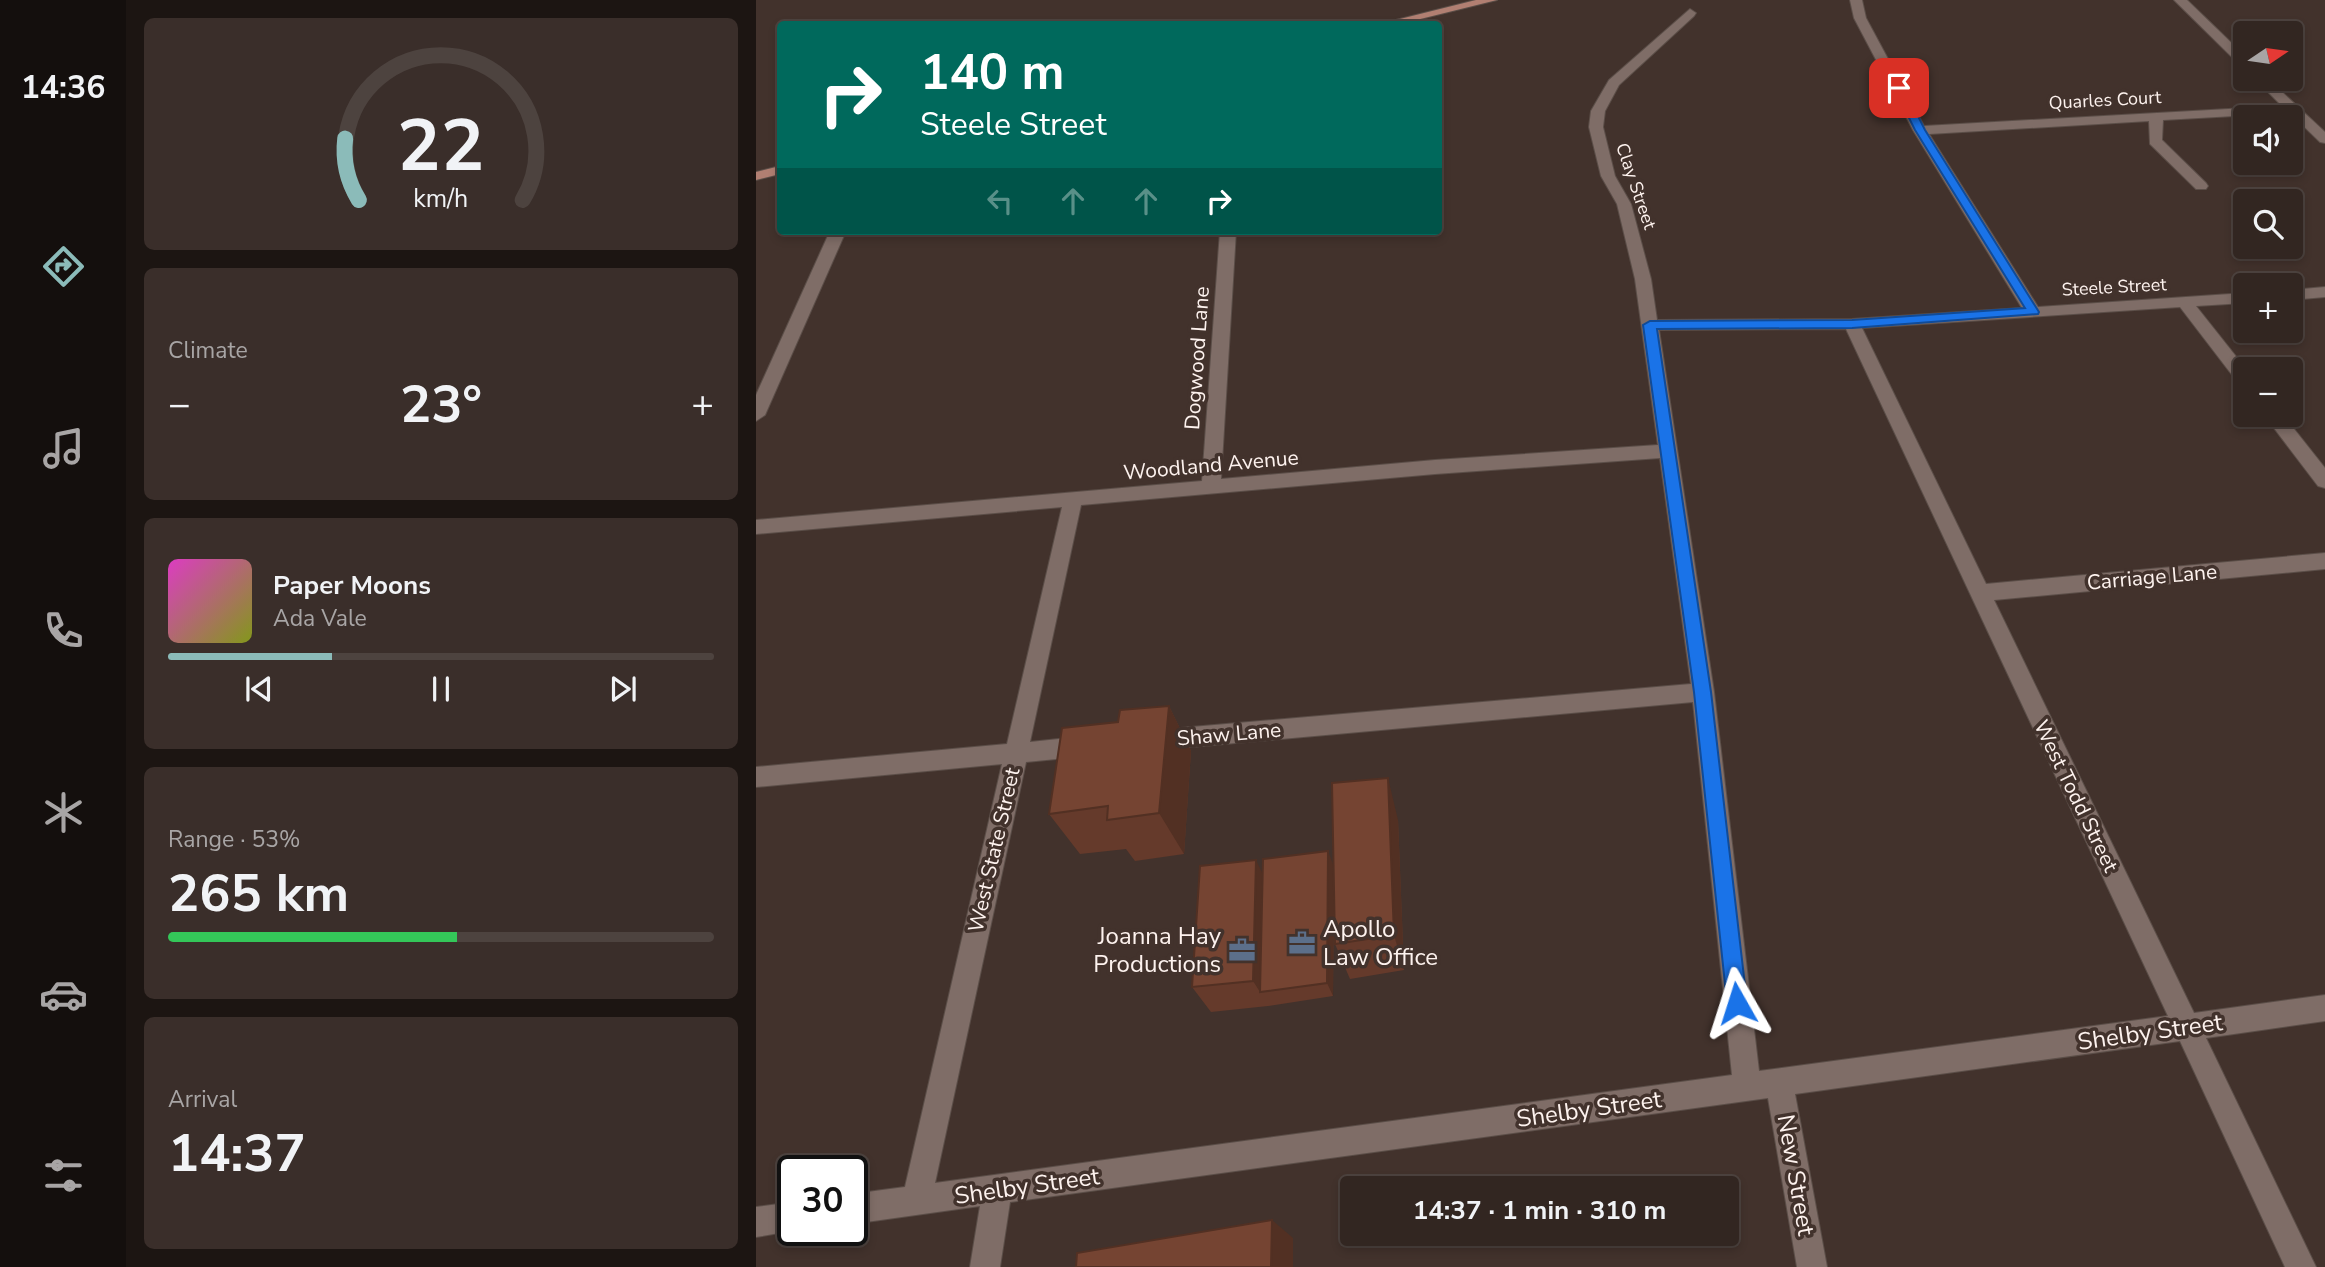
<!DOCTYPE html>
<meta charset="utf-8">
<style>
:root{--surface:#322621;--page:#3a2e2a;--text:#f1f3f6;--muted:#a8a5a5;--line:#4d433f;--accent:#8bbbb9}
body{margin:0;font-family:"Nunito Sans",sans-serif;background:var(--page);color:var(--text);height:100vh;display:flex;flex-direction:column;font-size:26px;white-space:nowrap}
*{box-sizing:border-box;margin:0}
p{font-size:23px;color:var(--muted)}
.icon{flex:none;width:38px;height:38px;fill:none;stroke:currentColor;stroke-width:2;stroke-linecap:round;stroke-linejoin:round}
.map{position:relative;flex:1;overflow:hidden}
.side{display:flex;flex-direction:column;gap:18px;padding:18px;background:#1c1512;width:630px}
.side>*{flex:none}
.guide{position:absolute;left:21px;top:21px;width:665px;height:214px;border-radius:7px;box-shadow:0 4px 10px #0003,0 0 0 2px var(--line);background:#00695c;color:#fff;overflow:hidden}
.needle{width:46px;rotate:77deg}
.fabs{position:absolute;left:1477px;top:21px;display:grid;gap:14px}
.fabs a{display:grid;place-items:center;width:70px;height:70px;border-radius:7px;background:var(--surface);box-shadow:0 4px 10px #0003,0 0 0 2px var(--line);font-size:35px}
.speed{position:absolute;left:21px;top:1155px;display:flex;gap:14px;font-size:35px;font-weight:700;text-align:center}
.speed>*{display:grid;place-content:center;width:91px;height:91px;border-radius:50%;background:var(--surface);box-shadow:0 4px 10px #0003,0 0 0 2px var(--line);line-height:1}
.speed .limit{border:4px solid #111;border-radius:10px;background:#fff;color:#111}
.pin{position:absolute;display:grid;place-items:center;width:60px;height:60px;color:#fff;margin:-30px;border-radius:14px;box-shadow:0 4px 10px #0006}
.me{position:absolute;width:77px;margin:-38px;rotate:354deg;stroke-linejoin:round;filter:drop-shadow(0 0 5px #0008)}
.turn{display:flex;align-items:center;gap:24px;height:147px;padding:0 28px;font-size:32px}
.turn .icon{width:91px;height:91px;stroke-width:2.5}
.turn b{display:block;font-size:49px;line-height:60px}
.lanes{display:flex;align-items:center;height:66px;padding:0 28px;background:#0003;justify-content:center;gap:35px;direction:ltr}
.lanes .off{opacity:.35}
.big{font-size:52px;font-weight:700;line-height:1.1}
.side .card{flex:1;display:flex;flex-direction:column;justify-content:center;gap:10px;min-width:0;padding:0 24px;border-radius:10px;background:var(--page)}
.side .dial{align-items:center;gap:0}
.dial svg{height:182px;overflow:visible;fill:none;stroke:var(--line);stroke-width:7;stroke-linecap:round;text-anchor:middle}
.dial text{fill:var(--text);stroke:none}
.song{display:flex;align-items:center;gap:21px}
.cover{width:84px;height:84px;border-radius:10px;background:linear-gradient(135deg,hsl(310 70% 55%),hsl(70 70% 35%))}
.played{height:7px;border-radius:4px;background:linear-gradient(90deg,var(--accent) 30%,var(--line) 30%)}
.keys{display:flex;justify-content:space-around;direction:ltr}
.heat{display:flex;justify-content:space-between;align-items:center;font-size:38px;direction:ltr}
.charge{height:10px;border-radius:5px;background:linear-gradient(90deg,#34c759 53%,var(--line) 0)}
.trip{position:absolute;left:584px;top:1176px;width:399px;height:70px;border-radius:7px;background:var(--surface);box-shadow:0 4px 10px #0003,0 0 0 2px var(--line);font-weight:700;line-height:70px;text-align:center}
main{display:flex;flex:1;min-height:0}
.menu{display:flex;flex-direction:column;width:126px;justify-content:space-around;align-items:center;background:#140f0d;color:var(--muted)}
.menu .icon{width:49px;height:49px}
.menu .active{color:var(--accent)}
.menu b{font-size:32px;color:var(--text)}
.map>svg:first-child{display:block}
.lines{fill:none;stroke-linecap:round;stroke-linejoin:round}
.minor-casing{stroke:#5b4e48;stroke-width:2}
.major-casing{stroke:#5b4e48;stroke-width:2}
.minor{fill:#7f6d67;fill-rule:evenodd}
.major{fill:#b17f72;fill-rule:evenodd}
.wall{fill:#653a2b}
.shaded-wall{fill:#523023}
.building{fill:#754432;stroke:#523023;stroke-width:2}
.route{fill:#1a73e8;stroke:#114b97;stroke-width:2}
.labels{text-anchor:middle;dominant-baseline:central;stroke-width:7;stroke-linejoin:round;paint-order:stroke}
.far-street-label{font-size:18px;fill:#fdf2ee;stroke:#42322c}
.street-label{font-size:21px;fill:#fdf2ee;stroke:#42322c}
.near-poi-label{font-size:24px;fill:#fdf2ee;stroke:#42322c;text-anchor:start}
.near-street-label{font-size:24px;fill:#fdf2ee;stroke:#42322c}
</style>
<main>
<nav class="menu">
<b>14:36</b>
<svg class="icon active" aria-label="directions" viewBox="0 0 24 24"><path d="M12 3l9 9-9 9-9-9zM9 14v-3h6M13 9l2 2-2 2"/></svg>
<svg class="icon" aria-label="music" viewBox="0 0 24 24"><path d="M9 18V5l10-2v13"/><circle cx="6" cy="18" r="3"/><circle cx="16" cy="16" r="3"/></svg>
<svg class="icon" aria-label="phone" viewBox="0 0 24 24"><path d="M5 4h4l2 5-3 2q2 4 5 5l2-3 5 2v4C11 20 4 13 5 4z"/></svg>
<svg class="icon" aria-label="climate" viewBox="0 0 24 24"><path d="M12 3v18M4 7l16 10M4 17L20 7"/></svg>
<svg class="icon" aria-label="car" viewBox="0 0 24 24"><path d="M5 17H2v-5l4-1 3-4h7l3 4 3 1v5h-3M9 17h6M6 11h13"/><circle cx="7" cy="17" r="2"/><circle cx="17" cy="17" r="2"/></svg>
<svg class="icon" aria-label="filters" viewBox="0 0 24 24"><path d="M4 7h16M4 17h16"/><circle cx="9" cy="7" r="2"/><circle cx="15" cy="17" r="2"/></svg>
</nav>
<section class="side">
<div class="card dial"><svg viewBox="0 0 100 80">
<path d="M14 69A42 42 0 1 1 86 69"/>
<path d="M14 69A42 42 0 0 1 8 42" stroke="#8bbbb9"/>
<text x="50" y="56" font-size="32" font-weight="700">22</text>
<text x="50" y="72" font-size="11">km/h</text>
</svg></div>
<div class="card"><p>Climate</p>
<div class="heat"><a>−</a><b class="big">23°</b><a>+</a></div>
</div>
<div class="card">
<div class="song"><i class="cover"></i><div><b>Paper Moons</b><p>Ada Vale</p></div></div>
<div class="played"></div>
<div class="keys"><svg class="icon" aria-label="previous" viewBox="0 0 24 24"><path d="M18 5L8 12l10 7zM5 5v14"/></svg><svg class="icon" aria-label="pause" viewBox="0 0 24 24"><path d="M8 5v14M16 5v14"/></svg><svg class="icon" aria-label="next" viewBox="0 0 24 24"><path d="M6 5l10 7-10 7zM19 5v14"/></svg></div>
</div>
<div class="card"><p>Range · 53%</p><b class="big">265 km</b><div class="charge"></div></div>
<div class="card"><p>Arrival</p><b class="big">14:37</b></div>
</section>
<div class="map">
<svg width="1569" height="1267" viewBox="0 0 1569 1267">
<rect width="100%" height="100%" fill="#42322c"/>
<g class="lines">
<defs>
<path id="minor" d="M 1094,0 L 1106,0 L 1110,18 L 1168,126 L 1526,106 L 1499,79 L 1512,79 L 1569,132 L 1569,143 L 1564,142 L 1534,113 L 1407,120 L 1406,140 L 1450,183 L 1452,186 L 1450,189 L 1440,189 L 1394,144 L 1393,121 L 1173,134 L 1282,307 L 1489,293 L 1489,303 L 1440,306 L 1490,369 L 1489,386 L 1483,384 L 1424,307 L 1106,328 L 1230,584 L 1569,553 L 1569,569 L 1238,600 L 1438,1013 L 1569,995 L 1569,1021 L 1450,1038 L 1560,1267 L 1529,1267 L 1424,1041 L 1039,1094 L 1071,1267 L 1041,1267 L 1012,1098 L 254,1202 L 244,1267 L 214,1267 L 224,1206 L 96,1224 L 96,1194 L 149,1187 L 246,764 L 0,787 L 0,767 L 251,744 L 306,507 L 0,534 L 0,520 L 446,481 L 464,231 L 480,231 L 465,479 L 679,460 L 902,445 L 879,279 L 861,204 L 845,176 L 833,127 L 835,111 L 853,80 L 934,9 L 940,13 L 938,16 L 863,85 L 849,111 L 847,127 L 859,176 L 875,204 L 895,279 L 901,320 L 1096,319 L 1266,308 L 1157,130 L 1098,18 ZM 1090,329 L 1412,1016 L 1003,1071 L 958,692 L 903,330 ZM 904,458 L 935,684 L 401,730 L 393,733 L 390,740 L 393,747 L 401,750 L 937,702 L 976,1075 L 179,1183 L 270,762 L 331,756 L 339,753 L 342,746 L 339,739 L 331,736 L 274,742 L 325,505 L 679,474 Z
M 1418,0 L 1431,0 L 1489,56 L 1489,67 L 1485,66 Z
M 74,231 L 90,231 L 9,415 L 0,421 L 0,395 Z
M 1569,287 L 1569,297 L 1535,300 L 1535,290 Z
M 1508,415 L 1527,415 L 1569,468 L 1569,488 L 1562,486 Z
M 37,1202 L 37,1230 L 41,1230 L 0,1237 L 0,1207 Z"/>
<path id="major" d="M 720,0 L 741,0 L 644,24 L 624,24 Z
M 24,166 L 24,174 L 0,180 L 0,172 Z"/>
</defs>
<!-- minor casing -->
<use href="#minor" class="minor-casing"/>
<!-- major casing -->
<use href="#major" class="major-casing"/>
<!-- minor -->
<use href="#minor" class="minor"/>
<!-- major -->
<use href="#major" class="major"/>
</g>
<!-- wall -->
<path class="wall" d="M 413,706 L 435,751 L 428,854 L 379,861 L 370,849 L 324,854 L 293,814 L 362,722 Z
M 642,820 L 648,970 L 594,979 L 579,944 L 578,867 L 577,996 L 512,1006 L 455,1012 L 436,987 L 507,874 L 578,867 Z"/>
<!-- shaded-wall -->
<path class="shaded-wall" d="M 413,706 L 435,751 L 428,854 L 403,813 Z
M 632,778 L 642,820 L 648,970 L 638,935 Z
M 572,851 L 578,867 L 577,996 L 571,983 Z
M 500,860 L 514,889 L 504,992 L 497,981 Z
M 516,1220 L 537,1238 L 537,1267 L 515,1267 Z"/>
<!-- building -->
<path class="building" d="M 413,706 L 403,813 L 351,820 L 352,806 L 293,814 L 306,728 L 362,722 L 364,710 Z
M 632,778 L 638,935 L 579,944 L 576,783 Z
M 572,851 L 571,983 L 504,992 L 507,859 Z
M 500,860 L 497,981 L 436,987 L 444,866 Z
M 516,1220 L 515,1267 L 320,1267 L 321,1253 Z"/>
<!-- route -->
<path class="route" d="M 1143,85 L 1148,88 L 1169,130 L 1283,312 L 1282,314 L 1096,328 L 901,329 L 955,692 L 991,1003 L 988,1010 L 981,1013 L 974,1010 L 971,1003 L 938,692 L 887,325 L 894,321 L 1096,320 L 1269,308 L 1159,130 L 1138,88 Z"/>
<!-- icons -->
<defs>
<symbol id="office-bare" viewBox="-9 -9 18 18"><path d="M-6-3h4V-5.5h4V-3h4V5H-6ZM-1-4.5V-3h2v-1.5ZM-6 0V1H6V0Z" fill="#5c6f8a" stroke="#42322c" stroke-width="2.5" paint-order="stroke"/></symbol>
</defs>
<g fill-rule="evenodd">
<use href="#office-bare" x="527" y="924" width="38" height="38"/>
<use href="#office-bare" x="467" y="931" width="38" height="38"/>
</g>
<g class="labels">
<!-- far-street labels -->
<g class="far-street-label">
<text transform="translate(1349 100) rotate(-3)">Quarles Court</text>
<text transform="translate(880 186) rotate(71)">Clay Street</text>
<text transform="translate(1358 287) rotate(-3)">Steele Street</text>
</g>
<!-- street labels -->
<g class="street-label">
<text transform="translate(441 358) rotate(-86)">Dogwood Lane</text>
<text transform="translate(455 465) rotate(-5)">Woodland Avenue</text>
<text transform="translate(1396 577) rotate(-5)">Carriage Lane</text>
<text transform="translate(473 734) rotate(-5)">Shaw Lane</text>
<text transform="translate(1320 796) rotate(64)">West Todd Street</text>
<text transform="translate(238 850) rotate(-77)">West State Street</text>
</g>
<!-- near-poi labels -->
<g class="near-poi-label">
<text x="567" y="929">Apollo<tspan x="567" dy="28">Law Office</tspan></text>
<text x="465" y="936" text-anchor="end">Joanna Hay<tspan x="465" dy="28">Productions</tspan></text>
</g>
<!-- near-street labels -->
<g class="near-street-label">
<text transform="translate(1394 1032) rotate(-8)">Shelby Street</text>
<text transform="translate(833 1109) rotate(-8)">Shelby Street</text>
<text transform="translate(1040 1175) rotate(80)">New Street</text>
<text transform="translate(271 1186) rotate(-8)">Shelby Street</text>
</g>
</g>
</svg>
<div class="fabs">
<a><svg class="needle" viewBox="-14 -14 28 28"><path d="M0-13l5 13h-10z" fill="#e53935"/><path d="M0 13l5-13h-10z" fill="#a8a5a5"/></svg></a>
<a><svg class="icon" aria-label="sound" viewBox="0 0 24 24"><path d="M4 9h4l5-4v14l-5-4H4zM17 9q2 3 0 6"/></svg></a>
<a><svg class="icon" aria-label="search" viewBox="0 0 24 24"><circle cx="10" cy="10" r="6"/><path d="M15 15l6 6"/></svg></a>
<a>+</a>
<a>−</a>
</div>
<div class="speed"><div class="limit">30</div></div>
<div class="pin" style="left:1143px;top:88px;background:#d93025"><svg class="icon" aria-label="arrive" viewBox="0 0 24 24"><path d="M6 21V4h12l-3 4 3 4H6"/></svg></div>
<svg class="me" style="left:981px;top:1003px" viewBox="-20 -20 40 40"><path d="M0-17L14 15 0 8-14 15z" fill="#1a73e8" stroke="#fff" stroke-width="4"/></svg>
<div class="trip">14:37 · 1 min · 310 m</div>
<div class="guide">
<div class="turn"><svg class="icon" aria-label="right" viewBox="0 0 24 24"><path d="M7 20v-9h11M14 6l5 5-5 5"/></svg><div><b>140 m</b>Steele Street</div></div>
<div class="lanes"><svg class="icon off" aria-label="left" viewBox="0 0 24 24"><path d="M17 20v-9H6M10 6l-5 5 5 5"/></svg><svg class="icon off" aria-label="ahead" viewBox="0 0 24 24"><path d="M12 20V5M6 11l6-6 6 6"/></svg><svg class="icon off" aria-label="ahead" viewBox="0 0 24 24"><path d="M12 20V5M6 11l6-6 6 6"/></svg><svg class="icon" aria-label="right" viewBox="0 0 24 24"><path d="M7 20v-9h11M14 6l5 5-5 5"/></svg></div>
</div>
</div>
</main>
